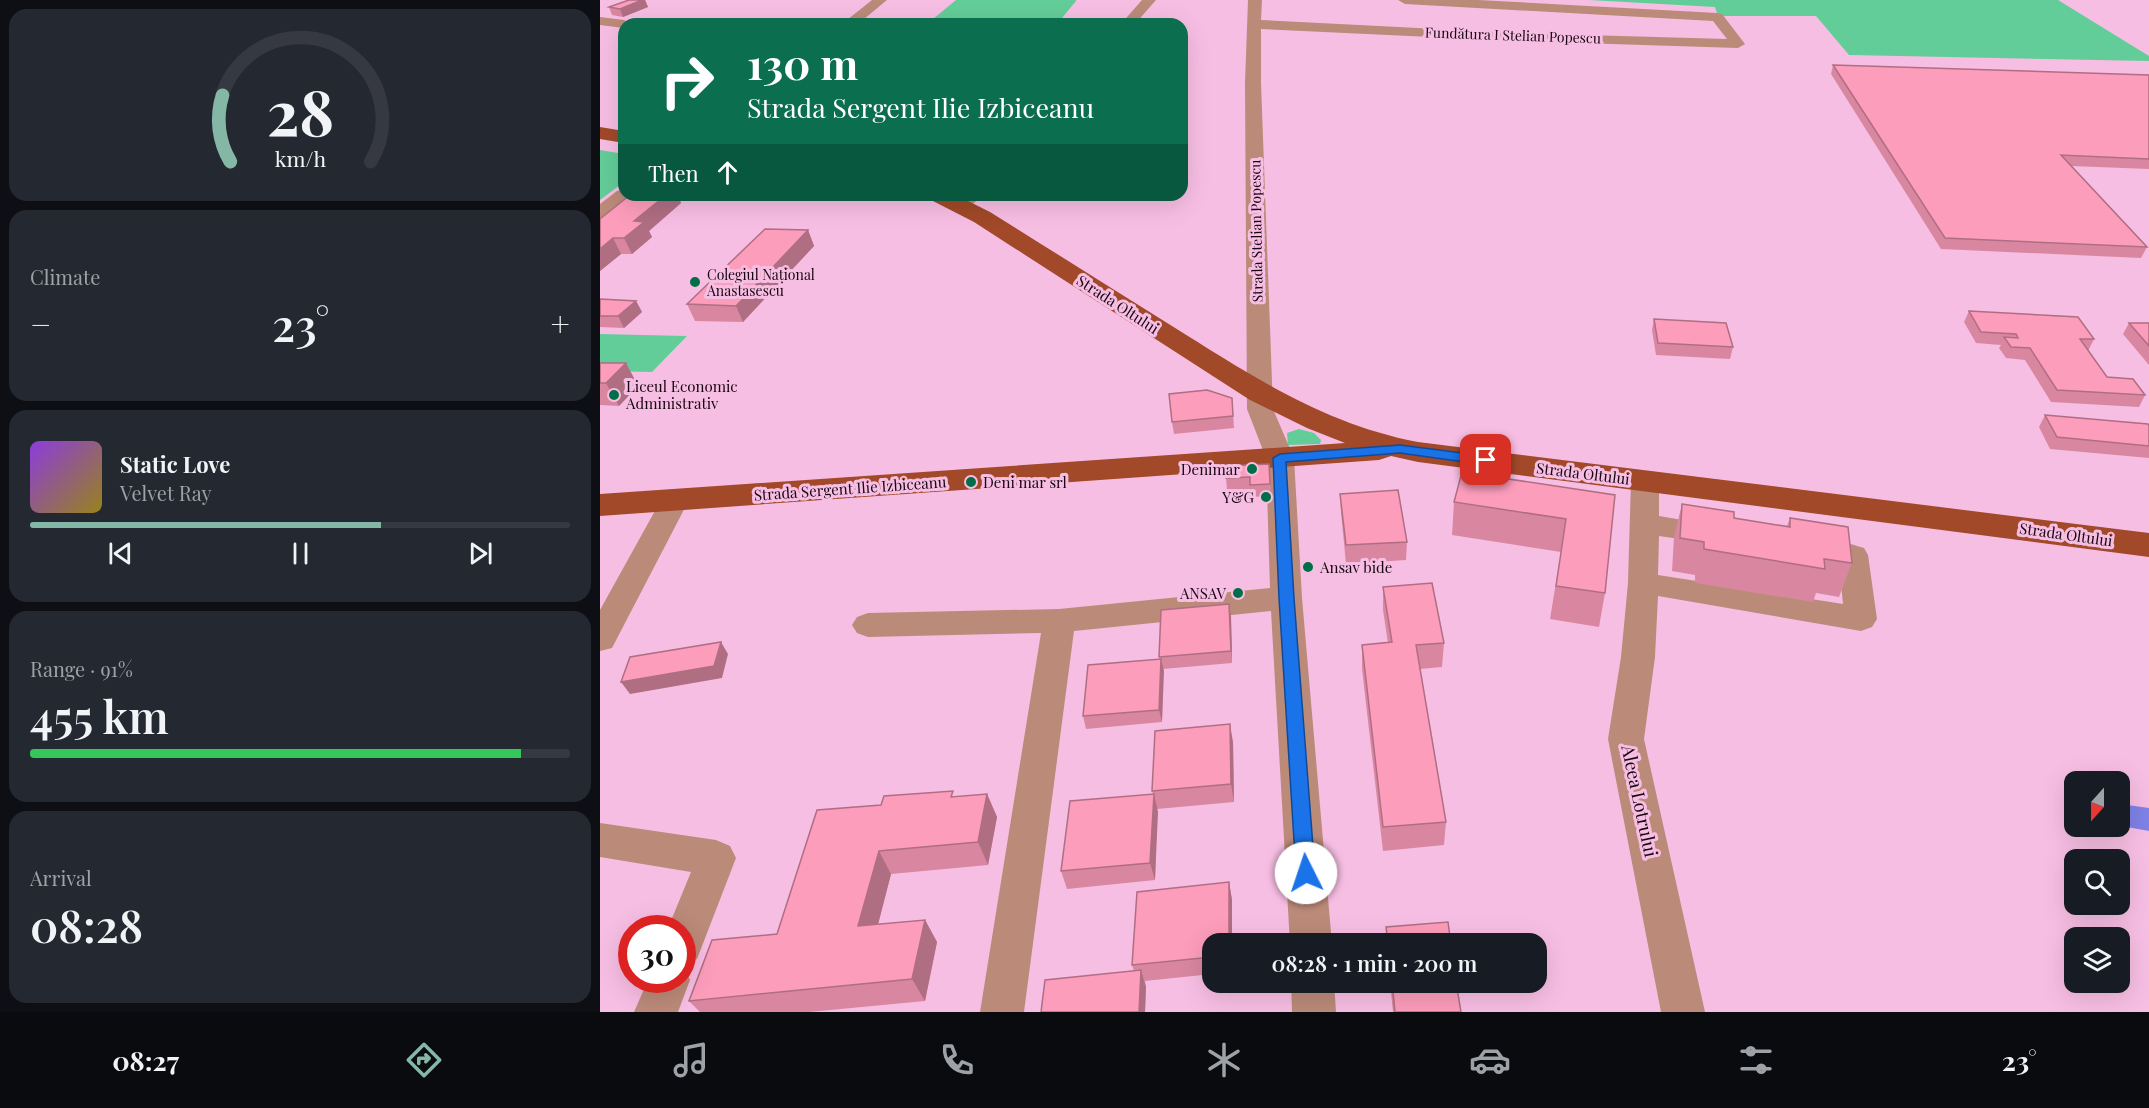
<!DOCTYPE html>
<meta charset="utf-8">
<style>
:root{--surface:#171b24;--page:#242831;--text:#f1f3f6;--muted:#9ea1a6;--line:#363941;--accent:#85b7a7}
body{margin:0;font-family:"Playfair Display",serif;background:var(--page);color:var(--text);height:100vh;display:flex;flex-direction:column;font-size:22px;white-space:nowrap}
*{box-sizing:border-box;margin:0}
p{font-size:20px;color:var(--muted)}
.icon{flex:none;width:33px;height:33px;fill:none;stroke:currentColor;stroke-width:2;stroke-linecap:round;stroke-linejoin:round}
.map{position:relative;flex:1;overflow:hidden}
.drawer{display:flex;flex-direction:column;gap:9px;padding:9px;background:#0d0f14;width:600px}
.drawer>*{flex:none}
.hud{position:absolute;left:18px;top:18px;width:570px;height:183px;border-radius:18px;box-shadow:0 6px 24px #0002;background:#0b6e4f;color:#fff;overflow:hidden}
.needle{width:39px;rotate:201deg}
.fabs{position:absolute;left:1464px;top:771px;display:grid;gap:12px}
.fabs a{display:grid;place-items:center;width:66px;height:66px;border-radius:12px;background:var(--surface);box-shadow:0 6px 24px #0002;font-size:30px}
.speed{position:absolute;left:18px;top:915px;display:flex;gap:12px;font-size:30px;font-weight:700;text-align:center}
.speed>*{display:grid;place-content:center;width:78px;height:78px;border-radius:50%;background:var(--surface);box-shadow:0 6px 24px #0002;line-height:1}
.speed .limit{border:9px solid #d22;background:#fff;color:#111}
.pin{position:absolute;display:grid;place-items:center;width:51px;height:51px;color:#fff;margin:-26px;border-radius:12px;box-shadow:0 3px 9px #0006}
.me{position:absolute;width:66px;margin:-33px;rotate:356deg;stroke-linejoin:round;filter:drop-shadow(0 0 4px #0008)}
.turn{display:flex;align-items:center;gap:21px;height:126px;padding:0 30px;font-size:27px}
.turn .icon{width:78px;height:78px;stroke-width:2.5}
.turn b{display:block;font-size:42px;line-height:51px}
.then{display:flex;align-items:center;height:57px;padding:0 30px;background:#0003;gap:12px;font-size:22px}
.big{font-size:45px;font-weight:600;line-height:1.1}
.drawer .widget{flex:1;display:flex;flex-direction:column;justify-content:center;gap:9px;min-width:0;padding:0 21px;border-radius:18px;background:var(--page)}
.drawer .dial{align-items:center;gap:0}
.dial svg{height:156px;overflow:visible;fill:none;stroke:var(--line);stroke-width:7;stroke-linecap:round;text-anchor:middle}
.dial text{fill:var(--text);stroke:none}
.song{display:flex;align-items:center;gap:18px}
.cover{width:72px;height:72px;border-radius:9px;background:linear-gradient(135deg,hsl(270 70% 55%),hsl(50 70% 35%))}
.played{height:6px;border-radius:3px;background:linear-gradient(90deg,var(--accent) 65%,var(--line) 65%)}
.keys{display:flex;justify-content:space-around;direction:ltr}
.heat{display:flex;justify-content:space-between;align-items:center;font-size:33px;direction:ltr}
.charge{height:9px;border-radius:4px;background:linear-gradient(90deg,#34c759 91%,var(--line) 0)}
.trip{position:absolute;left:602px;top:933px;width:345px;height:60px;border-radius:18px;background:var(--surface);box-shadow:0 6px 24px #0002;font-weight:600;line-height:60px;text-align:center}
.tabs{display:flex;height:96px;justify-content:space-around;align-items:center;background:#090b0e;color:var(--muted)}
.tabs .icon{width:42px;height:42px}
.tabs .on{color:var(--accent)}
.tabs b{font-size:27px;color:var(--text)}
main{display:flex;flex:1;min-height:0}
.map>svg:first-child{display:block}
.green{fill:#63cd99}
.water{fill:#7f82e6}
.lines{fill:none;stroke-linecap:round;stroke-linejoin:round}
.minor{fill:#bc8a79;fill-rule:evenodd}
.major{fill:#a14929;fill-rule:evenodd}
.wall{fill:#d987a1}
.shaded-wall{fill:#b06e83}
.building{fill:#fc9dbb;stroke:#b06e83;stroke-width:1.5}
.route{fill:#1a73e8;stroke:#114b97;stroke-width:1.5}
.poi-dot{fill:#006e46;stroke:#f7bee3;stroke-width:2}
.labels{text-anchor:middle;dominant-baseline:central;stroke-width:6;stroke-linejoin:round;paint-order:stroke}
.far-street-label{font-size:14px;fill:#170511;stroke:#f7bee3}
.far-poi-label{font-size:14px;fill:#170511;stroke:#f7bee3;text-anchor:start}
.street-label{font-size:15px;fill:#170511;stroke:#f7bee3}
.poi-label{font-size:15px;fill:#170511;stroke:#f7bee3;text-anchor:start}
.near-street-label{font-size:18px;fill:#170511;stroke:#f7bee3}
</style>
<main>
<section class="drawer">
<div class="widget dial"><svg viewBox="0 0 100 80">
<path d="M14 69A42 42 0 1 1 86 69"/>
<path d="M14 69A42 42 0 0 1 10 35" stroke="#85b7a7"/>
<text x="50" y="56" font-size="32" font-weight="700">28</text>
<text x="50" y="72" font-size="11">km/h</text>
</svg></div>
<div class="widget"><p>Climate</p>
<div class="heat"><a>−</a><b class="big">23°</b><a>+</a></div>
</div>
<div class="widget">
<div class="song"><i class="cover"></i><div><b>Static Love</b><p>Velvet Ray</p></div></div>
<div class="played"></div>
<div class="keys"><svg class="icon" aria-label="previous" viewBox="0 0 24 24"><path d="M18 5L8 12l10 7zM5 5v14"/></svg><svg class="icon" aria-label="pause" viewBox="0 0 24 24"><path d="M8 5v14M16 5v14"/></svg><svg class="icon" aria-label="next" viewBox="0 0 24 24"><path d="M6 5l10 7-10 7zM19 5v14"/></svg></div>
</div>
<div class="widget"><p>Range · 91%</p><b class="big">455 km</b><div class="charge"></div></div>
<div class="widget"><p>Arrival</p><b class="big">08:28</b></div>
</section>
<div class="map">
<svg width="1549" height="1012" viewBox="0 0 1549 1012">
<rect width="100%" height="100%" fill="#f7bee3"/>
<!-- green -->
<path class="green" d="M 356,0 L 476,0 L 476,1 L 457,24 L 327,24 Z
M 989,0 L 1458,0 L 1549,56 L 1549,61 L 1249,55 L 1216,16 L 1118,16 L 1115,7 Z
M 0,150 L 24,154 L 24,182 L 0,200 Z
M 0,334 L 87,336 L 52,372 L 0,371 Z
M 699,429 L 714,433 L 721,440 L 720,444 L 688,445 L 687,433 Z"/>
<!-- water -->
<path class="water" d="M 1520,804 L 1549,808 L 1549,831 L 1527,827 Z"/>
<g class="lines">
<!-- minor -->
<path class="minor" d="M 272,0 L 287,0 L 258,24 L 242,24 Z
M 542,0 L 556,0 L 535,24 L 521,24 Z
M 648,0 L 662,0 L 661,20 L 917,33 L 1127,39 L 1113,21 L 805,4 L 798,0 L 878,0 L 1117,13 L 1122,14 L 1145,44 L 1138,48 L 917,41 L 661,29 L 661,83 L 673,409 L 694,458 L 702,598 L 732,944 L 690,944 L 671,611 L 474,631 L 424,1012 L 380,1012 L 441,633 L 268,637 L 257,633 L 252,625 L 257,617 L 268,613 L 459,609 L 670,588 L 666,458 L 647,409 L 645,83 Z
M 0,17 L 24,20 L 31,24 L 24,24 L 24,28 L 0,25 Z
M 24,189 L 24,195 L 34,195 L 31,199 L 7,218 L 0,220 L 0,204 L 17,191 Z
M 361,195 L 383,195 L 367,209 L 353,209 L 350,205 Z
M 1045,471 L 1055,474 L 1059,480 L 1059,516 L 1124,527 L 1129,534 L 1124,541 L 1114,544 L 1059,536 L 1058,575 L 1243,604 L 1239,563 L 1202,556 L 1198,549 L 1202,542 C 1221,536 1245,542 1264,548 L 1268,555 L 1277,619 L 1272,627 L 1261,631 L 1058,596 L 1055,657 L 1044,739 L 1105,1012 L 1061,1012 L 1008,739 L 1021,657 L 1028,583 L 1031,480 L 1035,474 Z
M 75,491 L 85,493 L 89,500 L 12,648 L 0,651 L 0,610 L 61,500 L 65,493 Z
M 0,823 L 116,840 L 130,846 L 136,858 L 97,959 L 83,965 L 90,980 L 78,1012 L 34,1012 L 48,980 L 82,980 L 82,928 L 68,928 L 91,872 L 0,857 Z
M 691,982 L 734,982 L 736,1012 L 692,1012 Z"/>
<!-- major -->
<path class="major" d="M 0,127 L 24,131 L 24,143 L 0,139 Z
M 328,195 L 356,195 L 390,212 C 451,250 511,288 572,326 C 652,376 724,424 818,442 L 1549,533 L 1549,557 L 818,462 L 791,456 L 779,460 L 0,516 L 0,494 L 745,443 L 707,428 L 650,400 L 374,222 L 331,200 Z"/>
</g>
<!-- wall -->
<path class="wall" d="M 29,0 L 45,0 L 48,7 L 23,17 L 12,15 L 9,7 Z
M 1233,65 L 1549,75 L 1549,169 L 1471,166 L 1547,247 L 1541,258 L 1341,249 L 1231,74 Z
M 81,203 L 49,231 L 52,237 L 32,254 L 21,254 L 0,271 L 0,219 Z
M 208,230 L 214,246 L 143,322 L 95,321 L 87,304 Z
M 0,299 L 36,301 L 42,312 L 24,328 L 0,327 Z
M 1369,311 L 1494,339 L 1488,351 L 1507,377 L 1545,395 L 1539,407 L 1451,402 L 1425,360 L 1406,358 L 1399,348 L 1401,345 L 1376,343 L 1364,322 Z
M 1054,319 L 1133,347 L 1130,359 L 1056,355 L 1052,330 Z
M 1529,323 L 1549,323 L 1549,365 L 1523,334 Z
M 0,363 L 26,363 L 38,386 L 19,406 L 0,405 Z
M 632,398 L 634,428 L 574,434 L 572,422 Z
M 1445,415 L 1549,426 L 1549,458 L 1450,449 L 1439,427 Z
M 670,476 L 671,496 L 651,497 L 650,489 L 627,490 L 626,478 Z
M 740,494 L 807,542 L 806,560 L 746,564 L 741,512 Z
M 1015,495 L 1005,593 L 999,627 L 950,619 L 961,552 L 852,535 L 854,502 Z
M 1082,504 L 1134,518 L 1187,526 L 1190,518 L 1252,563 L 1239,597 L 1216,593 L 1213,602 L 1095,583 L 1095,575 L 1072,571 L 1074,537 Z
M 783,587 L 844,643 L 842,667 L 820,669 L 846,822 L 844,845 L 783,851 L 762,669 L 762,645 L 788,643 L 783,610 Z
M 631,616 L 632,663 L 563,669 L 562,722 L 486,729 L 483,716 L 560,659 L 559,657 Z
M 633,742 L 634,802 L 557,809 L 555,880 L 467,889 L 461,871 L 553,794 L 552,791 Z
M 387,794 L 397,817 L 388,865 L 291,874 L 278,924 L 325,920 L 337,942 L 325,1001 L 209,1012 L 100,1012 L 89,1001 L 177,934 L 281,805 Z
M 629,882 L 632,900 L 632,944 L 612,944 L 612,974 L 545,981 L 546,987 L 545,1012 L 441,1012 L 534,971 L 532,965 Z
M 790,982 L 856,982 L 861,1012 L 793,1012 Z"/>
<!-- shaded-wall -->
<path class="shaded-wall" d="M 42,0 L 45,0 L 48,7 L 23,17 L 20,9 Z
M 66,195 L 78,195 L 81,203 L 49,231 L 52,237 L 32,254 L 24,238 L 34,221 Z
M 208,230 L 214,246 L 143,322 L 136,306 Z
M 13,238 L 21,254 L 0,271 L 0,249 Z
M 36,301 L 42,312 L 24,328 L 18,316 Z
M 26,363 L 38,386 L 19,406 L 6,383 Z
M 629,604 L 631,616 L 632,663 L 631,651 Z
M 121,642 L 128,654 L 122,678 L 30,694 L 21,682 Z
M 561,659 L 564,671 L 562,722 L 559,710 Z
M 630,724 L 633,742 L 634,802 L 631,784 Z
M 387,794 L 397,817 L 388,865 L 378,842 Z
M 554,794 L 558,812 L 555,880 L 550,863 Z
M 279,851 L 291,874 L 272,948 L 258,926 Z
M 629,882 L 632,900 L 632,944 L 629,944 Z
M 325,920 L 337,942 L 325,1001 L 312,979 Z
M 541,970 L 546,987 L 545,1012 L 539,1012 Z"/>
<!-- building -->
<path class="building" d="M 29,0 L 42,0 L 20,9 L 9,7 Z
M 1233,65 L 1549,75 L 1549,159 L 1461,155 L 1547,247 L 1345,238 Z
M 30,195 L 66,195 L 34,221 L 44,222 L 24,238 L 13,238 L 0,249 L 0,219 Z
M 165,229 L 208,230 L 136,306 L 87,304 Z
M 0,299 L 36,301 L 18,316 L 0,316 Z
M 1369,311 L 1478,317 L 1494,339 L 1480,339 L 1507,377 L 1533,379 L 1545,395 L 1457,390 L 1430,348 L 1411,347 L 1404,337 L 1418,338 L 1416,334 L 1381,332 Z
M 1054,319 L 1126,323 L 1133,347 L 1058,343 Z
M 1529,323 L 1549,323 L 1549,346 Z
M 0,363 L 26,363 L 6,383 L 0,383 Z
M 607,390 L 632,398 L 633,416 L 572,422 L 569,394 Z
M 1445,415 L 1548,424 L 1549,426 L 1549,446 L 1457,437 Z
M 669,464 L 670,484 L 650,485 L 650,477 L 626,478 L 627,466 Z
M 862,472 L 1015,495 L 1005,593 L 956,586 L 966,519 L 854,502 Z
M 798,490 L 807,542 L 746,545 L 740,494 Z
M 1082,504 L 1134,512 L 1134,518 L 1190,527 L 1190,518 L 1248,527 L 1252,563 L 1224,559 L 1225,569 L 1104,549 L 1104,542 L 1080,538 Z
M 832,583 L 844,643 L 816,645 L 846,822 L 783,827 L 762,645 L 792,642 L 783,587 Z
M 629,604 L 631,651 L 559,657 L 561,610 Z
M 121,642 L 114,666 L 21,682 L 30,657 Z
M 561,659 L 559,710 L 483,716 L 488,665 Z
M 630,724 L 631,784 L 552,791 L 555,731 Z
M 353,791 L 351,797 L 387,794 L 378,842 L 279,851 L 258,926 L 325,920 L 312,979 L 89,1001 L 112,940 L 177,934 L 217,810 L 281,805 L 284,796 Z
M 554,794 L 550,863 L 461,871 L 470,801 Z
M 629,882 L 629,944 L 612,944 L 612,957 L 532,965 L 537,892 Z
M 848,922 L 851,944 L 788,944 L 786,927 Z
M 541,970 L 539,1012 L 441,1012 L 445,980 Z
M 792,982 L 856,982 L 861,1012 L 795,1012 Z"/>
<!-- route -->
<path class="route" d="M 800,445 L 886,456 L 893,460 L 886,465 L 800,453 L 686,462 L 694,598 L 715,873 L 713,879 L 706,882 L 699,879 L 696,873 L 679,598 L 673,458 L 680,454 Z"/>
<!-- markers -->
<g class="poi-dot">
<circle cx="95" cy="282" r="6"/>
<circle cx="14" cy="395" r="6"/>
<circle cx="652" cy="469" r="6"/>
<circle cx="371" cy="482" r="6"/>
<circle cx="666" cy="497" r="6"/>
<circle cx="708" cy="567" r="6"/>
<circle cx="638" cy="593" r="6"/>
</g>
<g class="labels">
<!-- far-street labels -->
<g class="far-street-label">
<text transform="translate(913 35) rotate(2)">Fundătura I Stelian Popescu</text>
<text transform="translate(656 231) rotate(-91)">Strada Stelian Popescu</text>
</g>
<!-- far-poi labels -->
<g class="far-poi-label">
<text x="107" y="274">Colegiul Național<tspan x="107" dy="16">Anastasescu</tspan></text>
</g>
<!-- street labels -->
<g class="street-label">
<text transform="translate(518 304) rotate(33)">Strada Oltului</text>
<text transform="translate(983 473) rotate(7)">Strada Oltului</text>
<text transform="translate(250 488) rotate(-4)">Strada Sergent Ilie Izbiceanu</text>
<text transform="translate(1466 534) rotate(8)">Strada Oltului</text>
</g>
<!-- poi labels -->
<g class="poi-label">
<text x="26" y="386">Liceul Economic<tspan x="26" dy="17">Administrativ</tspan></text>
<text x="640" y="469" text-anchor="end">Denimar</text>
<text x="383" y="482">Deni mar srl</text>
<text x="654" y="497" text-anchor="end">Y&amp;G</text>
<text x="720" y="567">Ansav bide</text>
<text x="626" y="593" text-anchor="end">ANSAV</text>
</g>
<!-- near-street labels -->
<g class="near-street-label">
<text transform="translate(1040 801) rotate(78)">Aleea Lotrului</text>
</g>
</g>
</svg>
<div class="fabs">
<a><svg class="needle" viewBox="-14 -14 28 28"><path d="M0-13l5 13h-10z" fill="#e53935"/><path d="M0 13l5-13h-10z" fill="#9ea1a6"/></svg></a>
<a><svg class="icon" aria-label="search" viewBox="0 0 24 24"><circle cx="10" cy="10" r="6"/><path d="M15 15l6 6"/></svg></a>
<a><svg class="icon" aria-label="layers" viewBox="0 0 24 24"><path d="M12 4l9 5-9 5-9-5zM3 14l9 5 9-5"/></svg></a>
</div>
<div class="speed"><div class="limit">30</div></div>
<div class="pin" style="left:886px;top:460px;background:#d93025"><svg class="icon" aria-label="arrive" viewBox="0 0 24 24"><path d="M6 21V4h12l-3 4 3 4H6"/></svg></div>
<svg class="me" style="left:706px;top:873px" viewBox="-20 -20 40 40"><circle r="19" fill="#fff"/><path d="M0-13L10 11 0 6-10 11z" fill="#1a73e8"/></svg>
<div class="trip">08:28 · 1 min · 200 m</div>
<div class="hud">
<div class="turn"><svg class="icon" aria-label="right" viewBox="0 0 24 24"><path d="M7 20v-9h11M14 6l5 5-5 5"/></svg><div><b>130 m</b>Strada Sergent Ilie Izbiceanu</div></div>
<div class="then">Then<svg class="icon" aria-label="ahead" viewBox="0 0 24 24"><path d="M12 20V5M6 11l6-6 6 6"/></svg></div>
</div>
</div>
</main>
<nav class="tabs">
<b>08:27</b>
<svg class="icon on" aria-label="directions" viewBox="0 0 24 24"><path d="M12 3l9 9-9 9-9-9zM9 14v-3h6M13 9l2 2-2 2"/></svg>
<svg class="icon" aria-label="music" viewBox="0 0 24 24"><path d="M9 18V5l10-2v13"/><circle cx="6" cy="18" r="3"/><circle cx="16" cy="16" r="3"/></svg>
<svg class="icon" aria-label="phone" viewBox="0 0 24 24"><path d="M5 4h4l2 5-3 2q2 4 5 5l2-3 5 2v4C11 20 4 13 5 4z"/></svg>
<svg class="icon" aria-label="climate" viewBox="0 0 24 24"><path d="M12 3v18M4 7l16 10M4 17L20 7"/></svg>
<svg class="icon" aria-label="car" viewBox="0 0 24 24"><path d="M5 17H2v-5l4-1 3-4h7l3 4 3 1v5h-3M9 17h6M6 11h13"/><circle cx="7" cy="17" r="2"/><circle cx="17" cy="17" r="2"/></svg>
<svg class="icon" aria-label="filters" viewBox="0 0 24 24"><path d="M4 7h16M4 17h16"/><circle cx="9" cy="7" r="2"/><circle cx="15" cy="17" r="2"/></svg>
<b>23°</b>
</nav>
